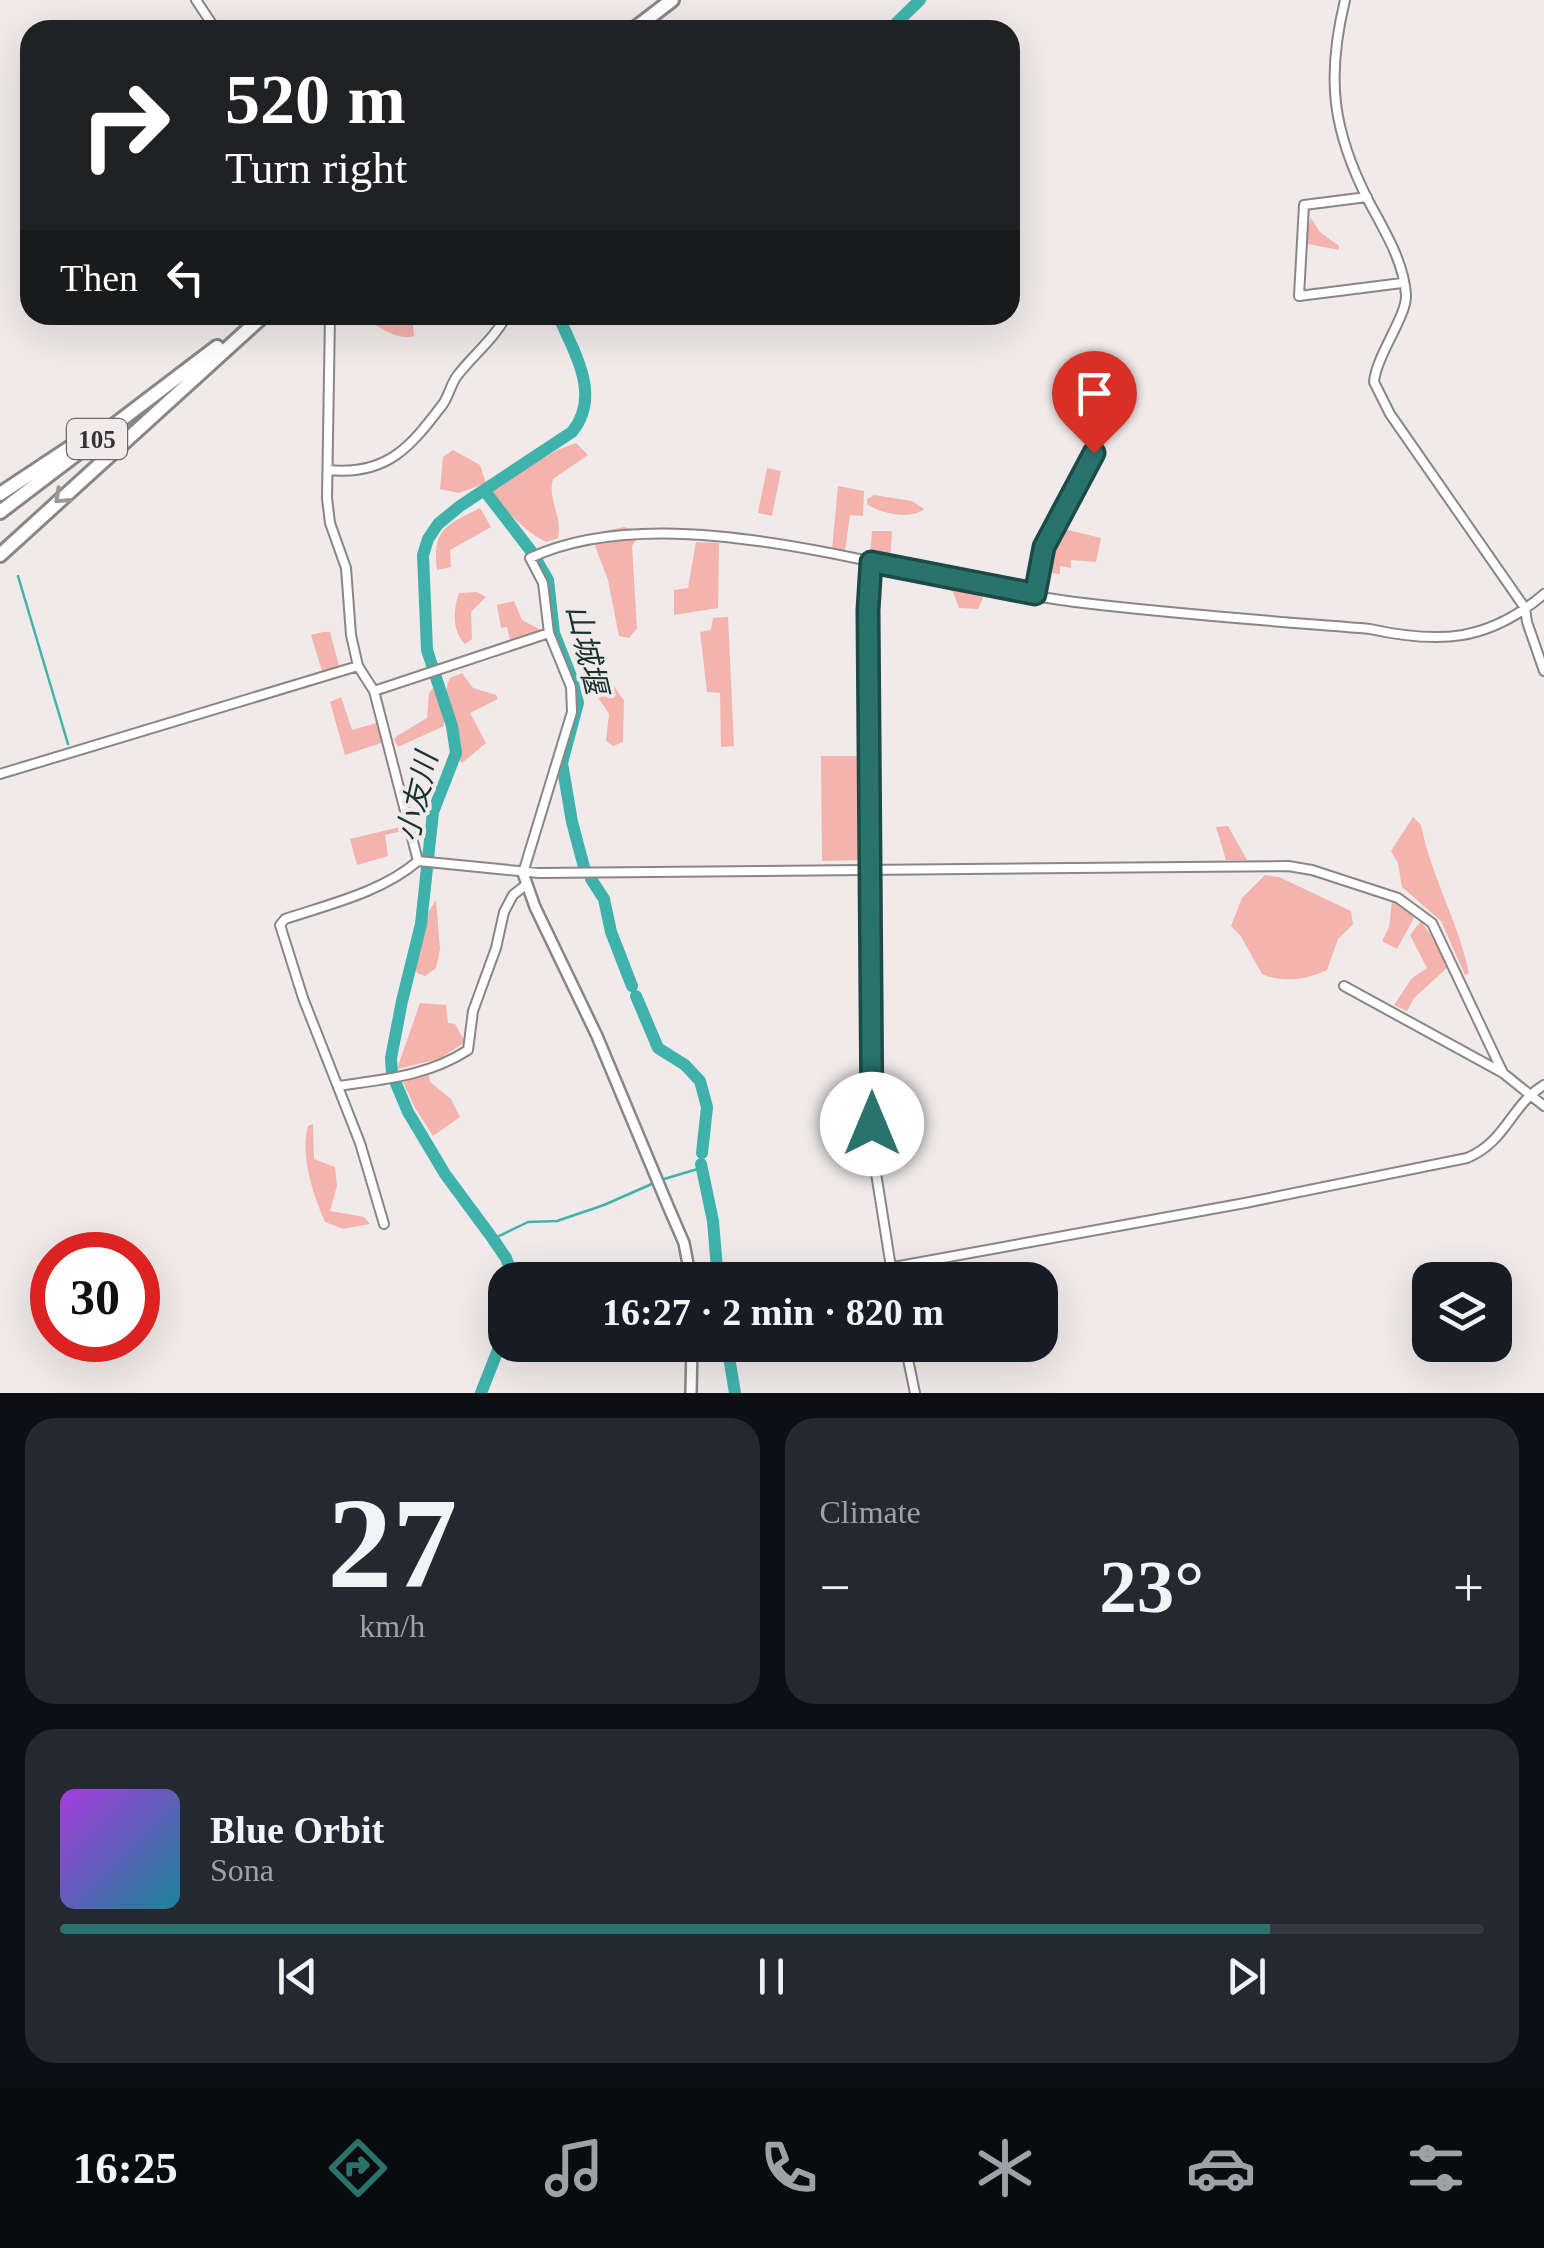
<!DOCTYPE html>
<meta charset="utf-8">
<style>
:root{--surface:#171b24;--page:#242831;--text:#f1f3f6;--muted:#9ea1a6;--line:#363941;--accent:#2a736d}
body{margin:0;font-family:"Times New Roman","Noto Sans JP",serif;background:var(--page);color:var(--text);height:100vh;display:flex;flex-direction:column;font-size:38px;white-space:nowrap}
*{box-sizing:border-box;margin:0}
p{font-size:32px;color:var(--muted)}
.icon{flex:none;width:55px;height:55px;fill:none;stroke:currentColor;stroke-width:2;stroke-linecap:round;stroke-linejoin:round}
.map{position:relative;height:1393px;overflow:hidden}
.sheet{display:flex;flex-direction:column;gap:25px;padding:25px;background:#0d0f14;flex:1}
.sheet>*{flex:none}
.hud{position:absolute;left:20px;top:20px;width:1000px;height:305px;border-radius:30px;box-shadow:0 10px 40px #0002;background:#202124;color:#fff;overflow:hidden}
.tools{position:absolute;left:1412px;top:1262px;display:grid;gap:20px}
.tools a{display:grid;place-items:center;width:100px;height:100px;border-radius:20px;background:var(--surface);box-shadow:0 10px 40px #0002;font-size:50px}
.speed{position:absolute;left:30px;top:1232px;display:flex;gap:20px;font-size:50px;font-weight:700;text-align:center}
.speed>*{display:grid;place-content:center;width:130px;height:130px;border-radius:50%;background:var(--surface);box-shadow:0 10px 40px #0002;line-height:1}
.speed .limit{border:15px solid #d22;background:#fff;color:#111}
.pin{position:absolute;display:grid;place-items:center;width:85px;height:85px;color:#fff;margin:-102px -42px;border-radius:50% 50% 50% 0;rotate:-45deg;box-shadow:0 0 10px #0007}
.pin .icon{rotate:45deg}
.me{position:absolute;width:110px;margin:-55px;rotate:0deg;stroke-linejoin:round;filter:drop-shadow(0 0 8px #0008)}
.turn{display:flex;align-items:center;gap:35px;height:210px;padding:0 40px;font-size:45px}
.turn .icon{width:130px;height:130px;stroke-width:2.5}
.turn b{display:block;font-size:70px;line-height:85px}
.then{display:flex;align-items:center;height:95px;padding:0 40px;background:#0003;gap:20px;font-size:38px}
.big{font-size:75px;font-weight:700;line-height:1.1}
.sheet .tile{flex:1;display:flex;flex-direction:column;justify-content:center;gap:15px;min-width:0;padding:0 35px;border-radius:30px;background:var(--page)}
.sheet .dial{align-items:center;gap:0}
.dial b{font-size:130px;line-height:1}
.song{display:flex;align-items:center;gap:30px}
.cover{width:120px;height:120px;border-radius:15px;background:linear-gradient(135deg,hsl(280 70% 55%),hsl(190 70% 35%))}
.played{height:10px;border-radius:5px;background:linear-gradient(90deg,var(--accent) 85%,var(--line) 85%)}
.keys{display:flex;justify-content:space-around;direction:ltr}
.heat{display:flex;justify-content:space-between;align-items:center;font-size:55px;direction:ltr}
.sheet .tiles{flex:1;display:grid;gap:25px;grid-template-columns:1fr 1fr}
.tile:last-child{grid-column:span 2}
.trip{position:absolute;left:488px;top:1262px;width:570px;height:100px;border-radius:30px;background:var(--surface);box-shadow:0 10px 40px #0002;font-weight:700;line-height:100px;text-align:center}
.tab-bar{display:flex;height:160px;justify-content:space-around;align-items:center;background:#090b0e;color:var(--muted)}
.tab-bar .icon{width:70px;height:70px}
.tab-bar .selected{color:var(--accent)}
.tab-bar b{font-size:45px;color:var(--text)}
.map>svg:first-child{display:block}
.green{fill:#f5b3ad}
.lines{fill:none;stroke-linecap:round;stroke-linejoin:round}
.stream{stroke:#3fb3ab;stroke-width:2.5}
.river{stroke:#3fb3ab;stroke-width:12}
.minor-casing{stroke:#8b8686;stroke-width:12}
.tertiary-casing{stroke:#8b8686;stroke-width:14}
.motorway-casing{stroke:#8b8686;stroke-width:18}
.minor{stroke:#fff;stroke-width:8}
.tertiary{stroke:#fff;stroke-width:9}
.motorway{stroke:#fff;stroke-width:12}
.oneway{stroke:#9a9898}
.route-casing{stroke:#1b4b47;stroke-width:25}
.route{stroke:#2a736d;stroke-width:18}
.labels{text-anchor:middle;dominant-baseline:central;stroke-width:8;stroke-linejoin:round;paint-order:stroke}
.shield{fill:#f0eaea;stroke:#6c6969;stroke-width:2.5}
.shield-label{font-size:25px;font-weight:bold;fill:#343232}
.water-label{font-size:30px;font-style:italic;fill:#18322f;stroke:#f0eaea}
</style>
<div class="map">
<svg width="1544" height="1393" viewBox="0 0 1544 1393">
<rect width="100%" height="100%" fill="#f0eaea"/>
<!-- green -->
<path class="green" d="M 1311,218 L 1320,232 L 1339,246 L 1339,250 L 1308,244 L 1306,232 Z
M 361,315 L 412,315 L 414,336 C 395,341 377,325 361,315 Z
M 576,443 L 588,455 L 553,479 C 547,500 563,516 558,538 L 546,542 C 525,532 507,511 492,494 L 493,489 L 557,450 Z
M 453,450 L 480,465 L 486,483 L 459,493 L 440,489 L 443,457 Z
M 767,468 L 781,471 L 772,516 L 758,513 Z
M 838,486 L 864,491 L 863,516 L 850,515 L 845,551 L 832,550 Z
M 874,495 L 912,501 L 924,509 C 912,520 881,514 867,504 L 867,499 Z
M 480,508 L 491,527 L 450,550 L 451,567 L 437,570 C 432,529 446,525 480,508 Z
M 624,527 L 632,529 L 636,540 L 632,546 L 637,628 L 629,638 L 619,636 L 608,580 L 595,546 L 605,531 Z
M 1060,528 L 1101,538 L 1096,562 L 1071,560 L 1071,568 L 1060,566 L 1060,574 L 1043,572 L 1049,545 Z
M 872,531 L 892,531 L 890,563 L 870,557 Z
M 696,542 L 719,543 L 718,608 L 674,615 L 674,590 L 688,588 Z
M 951,583 L 981,591 L 983,598 L 978,609 L 959,608 L 953,592 L 943,588 Z
M 477,592 L 486,597 L 471,612 L 472,639 L 465,644 C 452,631 453,610 459,593 Z
M 514,601 L 522,620 L 541,630 L 510,640 L 507,627 L 501,628 L 497,605 Z
M 728,617 L 734,746 L 721,747 L 720,693 L 707,692 L 700,632 L 711,630 L 713,618 Z
M 323,632 L 330,632 L 339,666 L 322,671 L 311,635 Z
M 595,654 C 604,660 611,686 624,700 L 623,742 L 613,746 L 606,741 L 609,714 C 596,692 578,680 595,654 Z
M 462,673 L 473,688 L 496,695 L 498,699 L 470,713 L 486,743 L 462,763 L 457,758 C 470,731 436,705 450,678 Z
M 433,688 L 444,713 L 444,726 L 398,747 L 394,739 L 397,736 L 427,718 L 429,693 Z
M 341,697 L 352,730 L 380,722 L 387,741 L 345,755 L 330,702 Z
M 821,756 L 863,756 L 864,860 L 822,861 Z
M 1413,817 L 1421,825 C 1431,876 1458,921 1469,973 L 1465,975 L 1441,921 L 1402,887 L 1398,863 L 1391,851 Z
M 404,826 L 406,830 L 385,835 L 388,856 L 357,865 L 350,839 Z
M 1228,826 L 1247,860 L 1226,860 L 1216,827 Z
M 1265,875 L 1279,877 L 1351,911 L 1353,924 L 1338,939 L 1327,970 C 1306,980 1283,983 1262,974 L 1240,935 L 1231,926 L 1242,898 Z
M 436,900 L 440,949 L 436,968 L 425,976 L 417,973 L 415,968 L 429,911 Z
M 1392,901 L 1415,916 L 1397,949 L 1382,941 L 1389,927 Z
M 1421,921 L 1437,944 L 1448,967 L 1414,998 L 1407,1011 L 1394,1005 L 1412,978 L 1427,968 L 1410,935 Z
M 420,1003 L 446,1005 L 448,1023 L 455,1024 L 465,1042 L 439,1059 L 397,1069 Z
M 429,1075 L 430,1082 L 451,1099 L 460,1117 L 433,1136 L 415,1108 L 403,1082 Z
M 313,1124 L 314,1159 L 335,1167 L 337,1186 L 330,1211 L 364,1217 L 370,1224 L 343,1229 L 325,1222 C 313,1194 300,1156 308,1126 Z"/>
<g class="lines">
<!-- stream -->
<path class="stream" d="M 18,576 L 68,744
M 664,1179 L 701,1168
M 493,1239 L 528,1222 L 557,1221 L 604,1205 L 654,1183"/>
<!-- river -->
<path class="river" d="M 889,30 L 920,0
M 484,490 L 531,551
M 537,561 L 548,580 L 554,633 L 574,684 L 578,703 L 562,763 L 572,822 L 584,867
M 591,879 L 604,899 L 611,932 L 632,986
M 636,996 L 658,1048 L 685,1065 L 700,1081 L 707,1107 L 702,1153
M 701,1164 L 713,1221 L 718,1280
M 514,1280 L 506,1258 L 493,1239 L 445,1174 L 408,1112 L 392,1074 L 391,1058 L 402,1001 L 421,924 L 433,812 L 456,753 L 452,726 L 427,650 L 423,555 L 428,539 L 438,524 L 460,506 L 572,432 C 602,395 574,353 558,315
M 727,1345 L 735,1393
M 481,1393 L 505,1332"/>
<defs>
<path id="minor" d="M 196,0 L 216,30
M 1345,0 C 1326,78 1332,130 1369,202 C 1384,230 1404,262 1406,295 C 1407,316 1376,356 1374,382 L 1390,414 L 1525,608 L 1527,622 L 1544,671
M 1367,197 L 1304,205 L 1299,296 L 1402,283
M 330,315 L 327,498 L 330,523 L 346,568 L 351,635 L 358,666 L 374,691 L 418,861 L 539,873 L 1288,866 L 1312,870 L 1398,898 L 1432,923 L 1503,1073
M 328,470 C 388,476 411,446 443,404 C 449,395 451,384 457,376 C 474,354 494,339 507,315
M 871,562 L 868,610 L 873,1125 L 876,1173 L 893,1280
M 1035,594 L 1044,547 L 1094,453
M 374,691 L 549,633
M 0,774 L 358,666
M 523,873 L 572,712 L 571,687 L 549,633 L 543,583 L 530,558 C 676,490 920,583 1075,602 C 1173,614 1272,621 1370,629 C 1439,644 1488,642 1544,594
M 1344,986 L 1503,1073 L 1544,1106
M 339,1086 C 385,1079 428,1076 468,1050 L 473,1011 L 496,948 L 504,912 L 513,895 L 527,884
M 384,1224 L 360,1143 L 303,998 L 280,925 L 285,919 C 330,904 382,892 418,861
M 822,1280 L 1245,1203 L 1467,1158 C 1506,1142 1511,1105 1544,1085
M 905,1345 L 915,1393"/>
<path id="tertiary" d="M 523,873 L 535,907 L 597,1036 L 668,1206 L 684,1243 L 691,1280
M 691,1393 L 692,1345"/>
<path id="motorway" d="M 633,30 L 672,0
M 0,494 L 89,435
M 0,512 L 217,347
M 0,555 L 264,315"/>
</defs>
<!-- minor casing -->
<use href="#minor" class="minor-casing"/>
<!-- tertiary casing -->
<use href="#tertiary" class="tertiary-casing"/>
<!-- motorway casing -->
<use href="#motorway" class="motorway-casing"/>
<!-- minor -->
<use href="#minor" class="minor"/>
<!-- tertiary -->
<use href="#tertiary" class="tertiary"/>
<!-- motorway -->
<use href="#motorway" class="motorway"/>
</g>
<!-- one-way arrows -->
<defs><path id="oneway-chevron" d="M-2-3.5L2.5 0L-2 3.5" fill="none" stroke-width="1.6" stroke-linecap="round" stroke-linejoin="round" transform="scale(2.5)"/></defs>
<use class="oneway" href="#oneway-chevron" transform="translate(61 497) rotate(137)"/>
<g class="lines">
<defs>
<path id="route" d="M 872,1124 L 868,610 L 871,562 L 1035,594 L 1044,547 L 1094,453"/>
</defs>
<!-- route casing -->
<use href="#route" class="route-casing"/>
<!-- route -->
<use href="#route" class="route"/>
</g>
<g class="labels">
<!-- shield labels -->
<rect class="shield" x="67" y="419" width="60" height="40" rx="8"/>
<g class="shield-label">
<text x="97" y="439">105</text>
</g>
<!-- water labels -->
<g class="water-label">
<text transform="translate(587 649) rotate(77)">山城堰</text>
<text transform="translate(417 797) rotate(-77)">小友川</text>
</g>
</g>
</svg>
<div class="tools">
<a><svg class="icon" aria-label="layers" viewBox="0 0 24 24"><path d="M12 4l9 5-9 5-9-5zM3 14l9 5 9-5"/></svg></a>
</div>
<div class="speed"><div class="limit">30</div></div>
<div class="pin" style="left:1094px;top:453px;background:#d93025"><svg class="icon" aria-label="arrive" viewBox="0 0 24 24"><path d="M6 21V4h12l-3 4 3 4H6"/></svg></div>
<svg class="me" style="left:872px;top:1124px" viewBox="-20 -20 40 40"><circle r="19" fill="#fff"/><path d="M0-13L10 11 0 6-10 11z" fill="#2a736d"/></svg>
<div class="trip">16:27 · 2 min · 820 m</div>
<div class="hud">
<div class="turn"><svg class="icon" aria-label="right" viewBox="0 0 24 24"><path d="M7 20v-9h11M14 6l5 5-5 5"/></svg><div><b>520 m</b>Turn right</div></div>
<div class="then">Then<svg class="icon" aria-label="left" viewBox="0 0 24 24"><path d="M17 20v-9H6M10 6l-5 5 5 5"/></svg></div>
</div>
</div>
<section class="sheet">
<div class="tiles">
<div class="tile dial"><b>27</b><p>km/h</p></div>
<div class="tile"><p>Climate</p>
<div class="heat"><a>−</a><b class="big">23°</b><a>+</a></div>
</div>
<div class="tile">
<div class="song"><i class="cover"></i><div><b>Blue Orbit</b><p>Sona</p></div></div>
<div class="played"></div>
<div class="keys"><svg class="icon" aria-label="previous" viewBox="0 0 24 24"><path d="M18 5L8 12l10 7zM5 5v14"/></svg><svg class="icon" aria-label="pause" viewBox="0 0 24 24"><path d="M8 5v14M16 5v14"/></svg><svg class="icon" aria-label="next" viewBox="0 0 24 24"><path d="M6 5l10 7-10 7zM19 5v14"/></svg></div>
</div>
</div>
</section>
<nav class="tab-bar">
<b>16:25</b>
<svg class="icon selected" aria-label="directions" viewBox="0 0 24 24"><path d="M12 3l9 9-9 9-9-9zM9 14v-3h6M13 9l2 2-2 2"/></svg>
<svg class="icon" aria-label="music" viewBox="0 0 24 24"><path d="M9 18V5l10-2v13"/><circle cx="6" cy="18" r="3"/><circle cx="16" cy="16" r="3"/></svg>
<svg class="icon" aria-label="phone" viewBox="0 0 24 24"><path d="M5 4h4l2 5-3 2q2 4 5 5l2-3 5 2v4C11 20 4 13 5 4z"/></svg>
<svg class="icon" aria-label="climate" viewBox="0 0 24 24"><path d="M12 3v18M4 7l16 10M4 17L20 7"/></svg>
<svg class="icon" aria-label="car" viewBox="0 0 24 24"><path d="M5 17H2v-5l4-1 3-4h7l3 4 3 1v5h-3M9 17h6M6 11h13"/><circle cx="7" cy="17" r="2"/><circle cx="17" cy="17" r="2"/></svg>
<svg class="icon" aria-label="filters" viewBox="0 0 24 24"><path d="M4 7h16M4 17h16"/><circle cx="9" cy="7" r="2"/><circle cx="15" cy="17" r="2"/></svg>
</nav>
